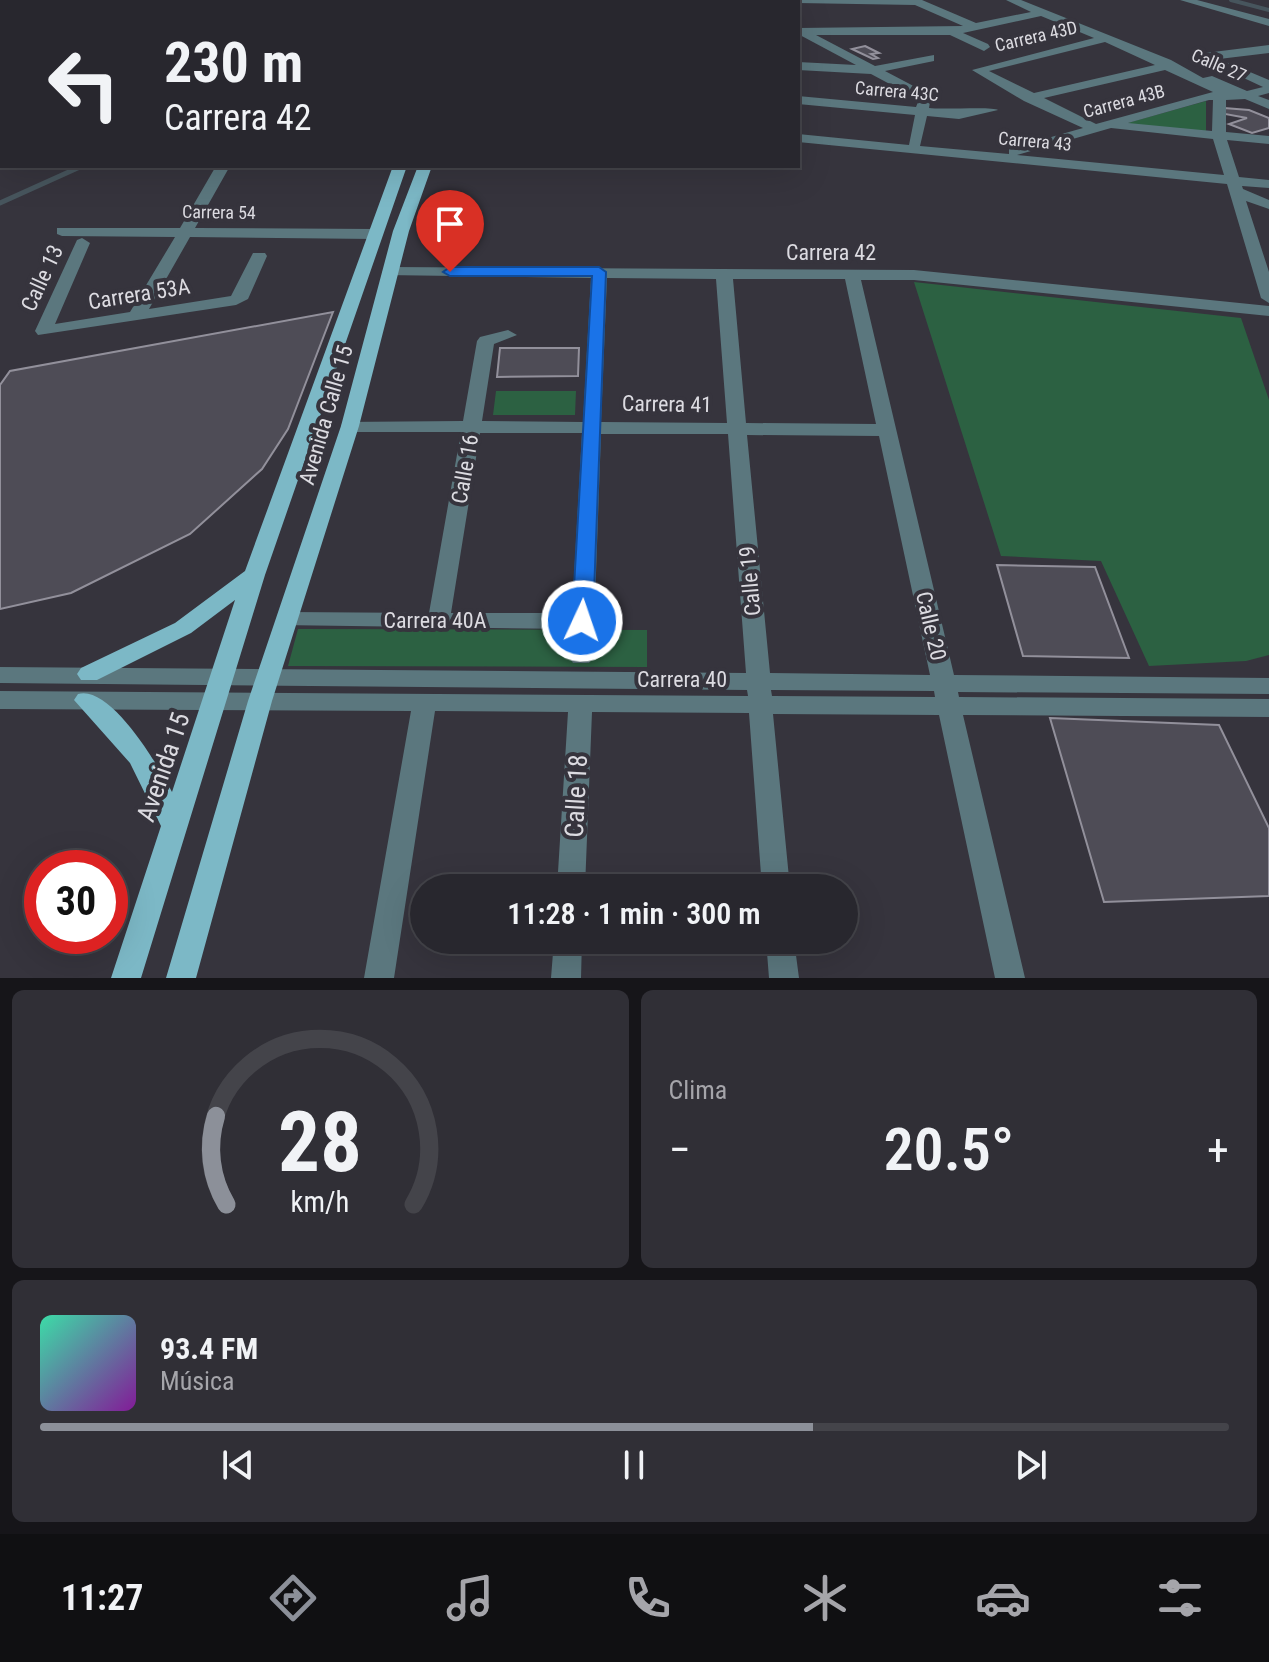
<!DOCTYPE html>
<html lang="es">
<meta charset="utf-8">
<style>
:root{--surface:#28272e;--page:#302f36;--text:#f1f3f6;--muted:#a5a5aa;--line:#44444a;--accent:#8c9099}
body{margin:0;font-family:"Roboto Condensed",sans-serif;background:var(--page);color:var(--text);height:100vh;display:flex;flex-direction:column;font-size:30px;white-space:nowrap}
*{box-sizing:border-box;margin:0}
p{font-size:26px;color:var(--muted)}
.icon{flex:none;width:44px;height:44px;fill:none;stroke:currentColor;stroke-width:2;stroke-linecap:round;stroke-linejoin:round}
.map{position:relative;height:978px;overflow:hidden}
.side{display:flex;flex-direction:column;gap:12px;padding:12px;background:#161519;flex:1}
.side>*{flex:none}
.guide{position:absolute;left:0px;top:0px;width:800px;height:168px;box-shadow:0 8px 32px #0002,0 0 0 2px var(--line);background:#28272e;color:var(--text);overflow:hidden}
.speed{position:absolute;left:24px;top:850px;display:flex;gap:16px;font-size:40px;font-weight:700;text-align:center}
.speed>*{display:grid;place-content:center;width:104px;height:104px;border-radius:50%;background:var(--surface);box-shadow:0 8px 32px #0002,0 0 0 2px var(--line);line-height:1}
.speed .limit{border:12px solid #d22;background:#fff;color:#111}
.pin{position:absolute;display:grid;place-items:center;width:68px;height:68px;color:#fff;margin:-82px -34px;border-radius:50% 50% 50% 0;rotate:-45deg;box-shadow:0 0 8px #0007}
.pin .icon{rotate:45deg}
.me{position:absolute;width:88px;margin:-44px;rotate:3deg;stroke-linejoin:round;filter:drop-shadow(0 0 6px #0008)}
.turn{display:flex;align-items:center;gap:28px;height:168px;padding:0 32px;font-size:36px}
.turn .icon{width:104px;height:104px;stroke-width:2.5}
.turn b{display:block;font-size:56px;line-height:68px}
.big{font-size:60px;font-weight:600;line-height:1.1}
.side .card{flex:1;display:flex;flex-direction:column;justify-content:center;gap:12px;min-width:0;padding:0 28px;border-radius:12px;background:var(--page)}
.side .dial{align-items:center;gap:0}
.dial svg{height:208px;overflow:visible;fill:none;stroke:var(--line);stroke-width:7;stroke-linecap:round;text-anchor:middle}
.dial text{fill:var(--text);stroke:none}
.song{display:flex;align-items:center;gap:24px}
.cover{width:96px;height:96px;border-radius:12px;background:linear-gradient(135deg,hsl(160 70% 55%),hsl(290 70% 35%))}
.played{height:8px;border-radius:4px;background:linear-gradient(90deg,var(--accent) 65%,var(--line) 65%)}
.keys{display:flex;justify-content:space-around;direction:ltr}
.heat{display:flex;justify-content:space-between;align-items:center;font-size:44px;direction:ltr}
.side .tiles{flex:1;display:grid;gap:12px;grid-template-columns:1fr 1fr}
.card:last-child{grid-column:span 2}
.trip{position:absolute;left:410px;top:874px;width:448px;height:80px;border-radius:40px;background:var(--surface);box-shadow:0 8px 32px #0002,0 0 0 2px var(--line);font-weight:600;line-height:80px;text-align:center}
.dock{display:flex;height:128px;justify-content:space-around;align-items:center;background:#101012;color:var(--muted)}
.dock .icon{width:56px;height:56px}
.dock .current{color:var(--accent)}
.dock b{font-size:36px;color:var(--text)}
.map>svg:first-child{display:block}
.green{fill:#2c6142}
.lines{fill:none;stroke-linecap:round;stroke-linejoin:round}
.stream-far1{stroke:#47555d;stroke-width:4}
.stream{stroke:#47555d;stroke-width:5}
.building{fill:#4e4c56;stroke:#92909b;stroke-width:2}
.minor{fill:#5b777e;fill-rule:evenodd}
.major{fill:#7cb8c6;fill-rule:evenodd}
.route{fill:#1a73e8;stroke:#114b97;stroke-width:2}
.labels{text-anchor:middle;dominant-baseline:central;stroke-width:8;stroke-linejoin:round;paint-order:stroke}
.far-street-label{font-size:18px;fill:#dcdbe1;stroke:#36343d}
.street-label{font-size:22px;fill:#dcdbe1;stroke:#36343d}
.near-street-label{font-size:26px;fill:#dcdbe1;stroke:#36343d}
</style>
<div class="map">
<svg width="1269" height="978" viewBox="0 0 1269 978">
<rect width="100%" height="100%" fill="#36343d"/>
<!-- green -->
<path class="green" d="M 1206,101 L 1206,134 L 1120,125 Z
M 914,282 L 1241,318 L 1269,400 L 1269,655 L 1246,661 L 1149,666 L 1101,561 L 1001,556 Z
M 496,391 L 576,391 L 575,415 L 493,415 Z
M 298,629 L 647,630 L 647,667 L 288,666 Z"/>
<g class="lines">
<!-- stream-far1 -->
<path class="stream-far1" d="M 1231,0 L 1269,10
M 221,2 L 226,0"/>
<!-- stream -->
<path class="stream" d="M 0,203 L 82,166"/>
</g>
<!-- building -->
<path class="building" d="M 865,46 L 879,53 L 871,54 L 878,58 L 873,59 L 852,49 Z
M 1224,108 L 1249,110 L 1269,118 L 1269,128 L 1252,133 L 1229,124 L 1247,118 L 1225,114 Z
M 333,312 L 288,429 L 262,469 L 190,534 L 71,593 L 0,609 L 0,385 L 10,371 Z
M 500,348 L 579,348 L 578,376 L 497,377 Z
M 997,565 L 1095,567 L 1129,658 L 1023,656 Z
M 1050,718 L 1219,725 L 1269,828 L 1269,896 L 1104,902 Z"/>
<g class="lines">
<!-- minor -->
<path class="minor" d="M 715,0 L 725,0 L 725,2 L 715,2 Z
M 784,0 L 922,0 L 976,23 L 1031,12 L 1006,0 L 1021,0 L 1171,60 L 1203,78 L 1212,76 L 1247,91 L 1263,87 L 1199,57 L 1205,53 L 1269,45 L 1269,53 L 1219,59 L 1269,80 L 1269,93 L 1258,96 L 1269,100 L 1269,109 L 1245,99 L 1226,100 L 1226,132 L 1269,136 L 1269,144 L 1227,140 L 1239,177 L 1269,180 L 1269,188 L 1242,186 L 1243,189 L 1269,200 L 1269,209 L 1246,201 L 1269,272 L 1269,303 L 1261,298 L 1227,184 L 798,142 L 798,134 L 909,145 L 915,115 L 798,104 L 798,96 L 916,107 L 918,102 L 914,97 L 871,74 L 798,70 L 798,62 L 856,65 L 798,34 L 798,28 L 963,26 L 915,5 L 798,3 ZM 1041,16 L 1094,38 L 972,70 L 1024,101 L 1083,128 L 1009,149 L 1009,154 L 920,146 L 927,116 L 959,119 L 998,110 C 993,106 943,110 929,108 L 930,102 L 923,91 L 885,71 L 934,61 L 934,55 L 875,66 L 816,35 L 950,35 L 984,51 L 990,47 L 988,44 L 963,33 ZM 1105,42 L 1155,65 L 1034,93 L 989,71 ZM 1165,70 L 1213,92 L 1096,124 L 1044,98 ZM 1209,100 L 1213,100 L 1212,131 L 1128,123 ZM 1111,128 L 1213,139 L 1224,175 L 1017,155 Z
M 1180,0 L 1197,0 L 1269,19 L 1269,26 Z
M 0,27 L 2,27 L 2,33 L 0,33 Z
M 216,166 L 230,166 L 195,228 L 374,229 L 382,234 L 374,239 L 190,237 L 149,309 L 231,296 L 253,253 L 265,253 L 267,256 L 248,299 L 236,305 L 38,335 L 35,331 L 77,240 L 82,238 L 90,243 L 55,324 L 130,312 L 175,237 L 62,236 L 57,234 L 57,228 L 180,228 Z
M 390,267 L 914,270 L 1269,306 L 1269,316 L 914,280 L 861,280 L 954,675 L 1269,678 L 1269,694 L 958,692 L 959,697 L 1269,699 L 1269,717 L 963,715 L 1025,978 L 995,978 L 939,715 L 773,714 L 790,888 L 762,888 L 749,713 L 592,712 L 585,888 L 557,888 L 568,712 L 435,711 L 394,978 L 364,978 L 411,711 L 0,709 L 0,691 L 748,696 L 747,690 L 0,683 L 0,667 L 746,673 L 728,434 L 601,434 L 593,657 L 589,663 L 573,663 L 569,657 L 571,629 L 280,625 L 277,620 L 280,615 L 288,612 L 429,613 L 461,432 L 350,432 L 341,426 L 343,422 L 463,421 L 477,341 L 480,337 L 508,330 L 517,335 L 494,344 L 482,421 L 583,422 L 591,278 L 384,275 L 382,272 ZM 607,278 L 716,279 L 727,423 L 601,422 ZM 733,279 L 845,279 L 876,424 L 746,423 ZM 480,433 L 582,433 L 572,613 L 451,613 ZM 747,435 L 879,436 L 930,675 L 770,673 ZM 771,690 L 934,691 L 935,697 L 772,696 Z
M 554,940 L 582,940 L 581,978 L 551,978 Z
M 766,940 L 794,940 L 799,978 L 769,978 Z"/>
<!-- major -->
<path class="major" d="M 393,166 L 407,166 L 265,575 L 141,978 L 111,978 L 161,826 L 130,763 L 74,700 L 78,694 C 110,684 159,766 172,792 L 235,600 L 191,633 L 97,680 L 81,680 L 77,674 L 81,668 L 175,623 L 245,571 Z
M 418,166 L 432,166 L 409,231 L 359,426 L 272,701 L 196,978 L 166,978 L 248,701 L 341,426 L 393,231 Z"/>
</g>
<!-- route -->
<path class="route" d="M 599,267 L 606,272 L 593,621 L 582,628 L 572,621 L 592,276 L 450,276 L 443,272 L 450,267 Z"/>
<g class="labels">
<!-- far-street labels -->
<g class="far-street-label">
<text transform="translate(1036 36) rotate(-13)">Carrera 43D</text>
<text transform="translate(1219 65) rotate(23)">Calle 27</text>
<text transform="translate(897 91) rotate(5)">Carrera 43C</text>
<text transform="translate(1124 101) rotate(-15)">Carrera 43B</text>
<text transform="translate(1035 141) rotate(5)">Carrera 43</text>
<text transform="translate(219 212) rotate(1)">Carrera 54</text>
</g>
<!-- street labels -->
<g class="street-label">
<text x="831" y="252">Carrera 42</text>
<text transform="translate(42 278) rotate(-65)">Calle 13</text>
<text transform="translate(139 294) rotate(-9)">Carrera 53A</text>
<text transform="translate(667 404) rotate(1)">Carrera 41</text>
<text transform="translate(326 415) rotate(-74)">Avenida Calle 15</text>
<text transform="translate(465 469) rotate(-80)">Calle 16</text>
<text transform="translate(750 581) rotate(-95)">Calle 19</text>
<text x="435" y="620">Carrera 40A</text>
<text transform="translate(931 626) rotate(77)">Calle 20</text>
<text x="682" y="679">Carrera 40</text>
</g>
<!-- near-street labels -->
<g class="near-street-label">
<text transform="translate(163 767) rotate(-71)">Avenida 15</text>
<text transform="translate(576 796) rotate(-87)">Calle 18</text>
</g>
</g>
</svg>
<div class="speed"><div class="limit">30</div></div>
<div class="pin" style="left:450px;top:272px;background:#d93025"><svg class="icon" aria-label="arrive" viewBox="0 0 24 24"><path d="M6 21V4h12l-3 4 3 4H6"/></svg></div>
<svg class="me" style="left:582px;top:621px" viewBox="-20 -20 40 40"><circle r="17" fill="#1a73e8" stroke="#fff" stroke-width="3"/><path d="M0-11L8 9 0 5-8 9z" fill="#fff"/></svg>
<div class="trip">11:28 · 1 min · 300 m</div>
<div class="guide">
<div class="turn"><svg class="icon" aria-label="left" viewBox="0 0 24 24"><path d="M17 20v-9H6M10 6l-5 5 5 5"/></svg><div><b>230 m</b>Carrera 42</div></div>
</div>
</div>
<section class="side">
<div class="tiles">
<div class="card dial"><svg viewBox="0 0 100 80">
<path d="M14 69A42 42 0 1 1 86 69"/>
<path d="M14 69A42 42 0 0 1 10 35" stroke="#8c9099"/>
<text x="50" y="56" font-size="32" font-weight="700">28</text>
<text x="50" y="72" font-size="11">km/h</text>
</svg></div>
<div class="card"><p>Clima</p>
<div class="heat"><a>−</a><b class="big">20.5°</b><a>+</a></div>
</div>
<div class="card">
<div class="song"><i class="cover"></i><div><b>93.4 FM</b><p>Música</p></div></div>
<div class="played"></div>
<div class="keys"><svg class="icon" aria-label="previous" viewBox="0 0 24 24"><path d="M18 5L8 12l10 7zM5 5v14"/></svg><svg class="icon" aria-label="pause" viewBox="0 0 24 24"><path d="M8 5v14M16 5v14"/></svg><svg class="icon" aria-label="next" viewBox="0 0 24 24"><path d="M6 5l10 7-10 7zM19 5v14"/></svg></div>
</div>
</div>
</section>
<nav class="dock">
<b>11:27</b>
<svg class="icon current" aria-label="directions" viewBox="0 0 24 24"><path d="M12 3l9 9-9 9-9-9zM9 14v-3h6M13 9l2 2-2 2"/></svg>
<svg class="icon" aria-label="music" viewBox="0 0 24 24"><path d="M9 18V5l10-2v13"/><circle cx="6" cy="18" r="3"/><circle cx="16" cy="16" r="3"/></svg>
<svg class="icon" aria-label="phone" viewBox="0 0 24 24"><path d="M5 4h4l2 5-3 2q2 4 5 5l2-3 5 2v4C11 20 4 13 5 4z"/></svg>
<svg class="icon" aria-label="climate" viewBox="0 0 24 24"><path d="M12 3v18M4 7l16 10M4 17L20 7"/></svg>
<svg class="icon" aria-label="car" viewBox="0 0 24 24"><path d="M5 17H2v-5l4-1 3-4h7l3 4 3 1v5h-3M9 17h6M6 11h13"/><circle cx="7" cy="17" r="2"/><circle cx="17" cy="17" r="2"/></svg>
<svg class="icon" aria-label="filters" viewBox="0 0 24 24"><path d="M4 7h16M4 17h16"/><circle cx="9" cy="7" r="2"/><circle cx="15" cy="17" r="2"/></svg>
</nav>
